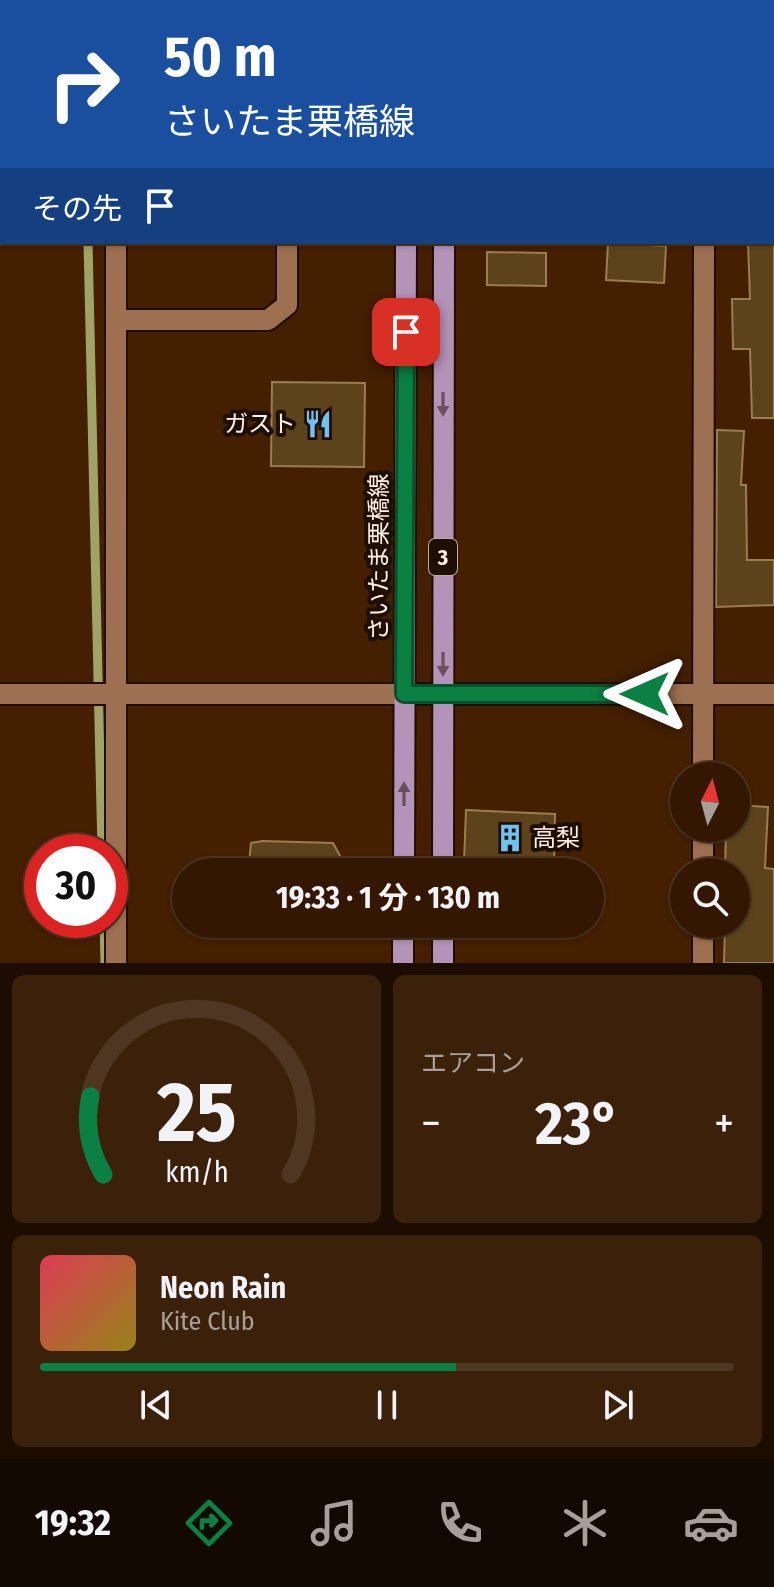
<!DOCTYPE html>
<html lang="ja">
<meta charset="utf-8">
<style>
:root{--surface:#331700;--page:#3b200a;--text:#f1f3f6;--muted:#a99f99;--line:#4e3622;--accent:#0b8043}
body{margin:0;font-family:"Fira Sans Condensed","Noto Sans JP",sans-serif;background:var(--page);color:var(--text);height:100vh;display:flex;flex-direction:column;font-size:30px;white-space:nowrap}
*{box-sizing:border-box;margin:0}
p{font-size:26px;color:var(--muted)}
.icon{flex:none;width:44px;height:44px;fill:none;stroke:currentColor;stroke-width:2;stroke-linecap:round;stroke-linejoin:round}
.map{position:relative;height:963px;overflow:hidden}
.side{display:flex;flex-direction:column;gap:12px;padding:12px;background:#1c0d00;flex:1}
.side>*{flex:none}
.hud{position:absolute;left:0px;top:0px;width:774px;height:244px;box-shadow:0 2px 6px #0004,0 0 0 2px var(--line);background:#1a4fa0;color:#fff;overflow:hidden}
.needle{width:52px;rotate:6deg}
.buttons{position:absolute;left:670px;top:762px;display:grid;gap:16px}
.buttons a{display:grid;place-items:center;width:80px;height:80px;border-radius:50%;background:var(--surface);box-shadow:0 2px 6px #0004,0 0 0 2px var(--line);font-size:40px}
.speed{position:absolute;left:24px;top:834px;display:flex;gap:16px;font-size:40px;font-weight:700;text-align:center}
.speed>*{display:grid;place-content:center;width:104px;height:104px;border-radius:50%;background:var(--surface);box-shadow:0 2px 6px #0004,0 0 0 2px var(--line);line-height:1}
.speed .limit{border:12px solid #d22;background:#fff;color:#111}
.pin{position:absolute;display:grid;place-items:center;width:68px;height:68px;color:#fff;margin:-34px;border-radius:16px;box-shadow:0 4px 12px #0006}
.me{position:absolute;width:88px;margin:-44px;rotate:270deg;stroke-linejoin:round;filter:drop-shadow(0 0 6px #0008)}
.turn{display:flex;align-items:center;gap:28px;height:168px;padding:0 32px;font-size:36px}
.turn .icon{width:104px;height:104px;stroke-width:2.5}
.turn b{display:block;font-size:56px;line-height:68px}
.then{display:flex;align-items:center;height:76px;padding:0 32px;background:#0003;gap:16px;font-size:30px}
.big{font-size:60px;font-weight:700;line-height:1.1}
.side .card{flex:1;display:flex;flex-direction:column;justify-content:center;gap:12px;min-width:0;padding:0 28px;border-radius:12px;background:var(--page)}
.side .dial{align-items:center;gap:0}
.dial svg{height:208px;overflow:visible;fill:none;stroke:var(--line);stroke-width:7;stroke-linecap:round;text-anchor:middle}
.dial text{fill:var(--text);stroke:none}
.song{display:flex;align-items:center;gap:24px}
.cover{width:96px;height:96px;border-radius:12px;background:linear-gradient(135deg,hsl(350 70% 55%),hsl(50 70% 35%))}
.played{height:8px;border-radius:4px;background:linear-gradient(90deg,var(--accent) 60%,var(--line) 60%)}
.keys{display:flex;justify-content:space-around;direction:ltr}
.heat{display:flex;justify-content:space-between;align-items:center;font-size:44px;direction:ltr}
.side .tiles{flex:1;display:grid;gap:12px;grid-template-columns:1fr 1fr}
.card:last-child{grid-column:span 2}
.trip{position:absolute;left:172px;top:858px;width:432px;height:80px;border-radius:40px;background:var(--surface);box-shadow:0 2px 6px #0004,0 0 0 2px var(--line);font-weight:700;line-height:80px;text-align:center}
.dock{display:flex;height:128px;justify-content:space-around;align-items:center;background:#140900;color:var(--muted)}
.dock .icon{width:56px;height:56px}
.dock .on{color:var(--accent)}
.dock b{font-size:36px;color:var(--text)}
.map>svg:first-child{display:block}
.lines{fill:none;stroke-linecap:round;stroke-linejoin:round}
.stream{stroke:#a0a366;stroke-width:9}
.building{fill:#5c431b;stroke:#9b7d50;stroke-width:2}
.minor-casing{stroke:#210d01;stroke-width:24}
.tertiary-casing{stroke:#210d01;stroke-width:24}
.primary-casing{stroke:#210d01;stroke-width:24}
.minor{stroke:#9c7050;stroke-width:20}
.tertiary{stroke:#9c7050;stroke-width:20}
.primary{stroke:#b493b9;stroke-width:20}
.oneway{fill:#6a505e}
.route-casing{stroke:#07532c;stroke-width:20}
.route{stroke:#0b8043;stroke-width:14}
.labels{text-anchor:middle;dominant-baseline:central;stroke-width:8;stroke-linejoin:round;paint-order:stroke}
.shield{fill:#1f0e03;stroke:#bbaca1;stroke-width:2}
.shield-label{font-size:22px;font-weight:bold;fill:#feefe5}
.poi-label{font-size:24px;fill:#feefe5;stroke:#1f0e03;text-anchor:end}
.street-label{font-size:24px;fill:#feefe5;stroke:#1f0e03}
</style>
<div class="map">
<svg width="774" height="963" viewBox="0 0 774 963">
<rect width="100%" height="100%" fill="#441f00"/>
<g class="lines">
<!-- stream -->
<path class="stream" d="M 85,0 L 85,2
M 88,242 L 102,852
M 104,920 L 105,963"/>
</g>
<!-- building -->
<path class="building" d="M 748,242 L 774,242 L 774,418 L 752,418 L 750,349 L 733,349 L 732,299 L 750,299 Z
M 608,243 L 666,246 L 664,283 L 606,280 Z
M 487,252 L 546,253 L 546,286 L 487,285 Z
M 272,382 L 365,383 L 364,467 L 271,466 Z
M 717,430 L 744,431 L 741,485 L 746,485 L 747,560 L 774,560 L 774,605 L 716,607 Z
M 736,805 L 768,807 L 765,868 L 774,869 L 774,963 L 724,963 L 725,924 L 736,924 L 736,872 L 725,872 L 726,828 L 736,828 Z
M 466,810 L 555,814 L 554,865 L 464,862 Z
M 262,841 L 333,843 L 349,872 L 248,872 L 251,843 Z"/>
<g class="lines">
<defs>
<path id="minor" d="M 0,227 L 2,227
M 116,320 L 268,320 L 287,305 L 287,242
M 0,694 L 774,694
M 703,776 L 704,242
M 703,872 L 703,828
M 703,963 L 703,924"/>
<path id="tertiary" d="M 115,0 L 115,2
M 737,0 L 737,2
M 0,19 L 2,19
M 772,45 L 774,45
M 116,963 L 116,242"/>
<path id="primary" d="M 407,0 L 407,2
M 444,0 L 444,2
M 404,872 L 406,242
M 443,872 L 444,242
M 443,924 L 443,963
M 403,963 L 403,924"/>
</defs>
<!-- minor casing -->
<use href="#minor" class="minor-casing"/>
<!-- tertiary casing -->
<use href="#tertiary" class="tertiary-casing"/>
<!-- primary casing -->
<use href="#primary" class="primary-casing"/>
<!-- minor -->
<use href="#minor" class="minor"/>
<!-- tertiary -->
<use href="#tertiary" class="tertiary"/>
<!-- primary -->
<use href="#primary" class="primary"/>
</g>
<!-- one-way arrows -->
<defs><path id="oneway-solid" d="M-6-.8H1V-3.2L6.5 0L1 3.2V.8H-6Z" transform="scale(2)"/></defs>
<g class="oneway">
<use href="#oneway-solid" transform="translate(443 404) rotate(90)"/>
<use href="#oneway-solid" transform="translate(443 664) rotate(90)"/>
<use href="#oneway-solid" transform="translate(404 794) rotate(-90)"/>
</g>
<g class="lines">
<defs>
<path id="route" d="M 406,332 L 404,694 L 645,694"/>
</defs>
<!-- route casing -->
<use href="#route" class="route-casing"/>
<!-- route -->
<use href="#route" class="route"/>
</g>
<!-- icons -->
<defs>
<symbol id="restaurant-bare" viewBox="-9 -9 18 18"><path d="M-5-6h1v4h1v-4h1v4h1v-4h1v5L-1.5 .5V6h-2V.5L-5-1ZM5-6V6H3V1.5H1.5Q1.5-4 5-6Z" fill="#6fc2f4" stroke="#1f0e03" stroke-width="2.5" paint-order="stroke"/></symbol>
<symbol id="building-bare" viewBox="-9 -9 18 18"><path d="M-4-6H4V6H1V3H-1V6H-4ZM-2.5-4.3h1.7v1.8h-1.7ZM.8-4.3h1.7v1.8H.8ZM-2.5-1h1.7V.8h-1.7ZM.8-1h1.7V.8H.8Z" fill="#6fc2f4" stroke="#1f0e03" stroke-width="2.5" paint-order="stroke"/></symbol>
</defs>
<g fill-rule="evenodd">
<use href="#restaurant-bare" x="298" y="404" width="40" height="40"/>
<use href="#building-bare" x="490" y="818" width="40" height="40"/>
</g>
<g class="labels">
<!-- shield labels -->
<rect class="shield" x="429" y="539" width="28" height="36" rx="6"/>
<g class="shield-label">
<text x="443" y="557">3</text>
</g>
<!-- poi labels -->
<g class="poi-label">
<text x="296" y="424">ガスト</text>
<text x="532" y="838" text-anchor="start">高梨</text>
</g>
<!-- street labels -->
<g class="street-label">
<text transform="translate(379 557) rotate(-90)">さいたま栗橋線</text>
</g>
</g>
</svg>
<div class="buttons">
<a><svg class="needle" viewBox="-14 -14 28 28"><path d="M0-13l5 13h-10z" fill="#e53935"/><path d="M0 13l5-13h-10z" fill="#a99f99"/></svg></a>
<a><svg class="icon" aria-label="search" viewBox="0 0 24 24"><circle cx="10" cy="10" r="6"/><path d="M15 15l6 6"/></svg></a>
</div>
<div class="speed"><div class="limit">30</div></div>
<div class="pin" style="left:406px;top:332px;background:#d93025"><svg class="icon" aria-label="arrive" viewBox="0 0 24 24"><path d="M6 21V4h12l-3 4 3 4H6"/></svg></div>
<svg class="me" style="left:645px;top:694px" viewBox="-20 -20 40 40"><path d="M0-17L14 15 0 8-14 15z" fill="#0b8043" stroke="#fff" stroke-width="4"/></svg>
<div class="trip">19:33 · 1 分 · 130 m</div>
<div class="hud">
<div class="turn"><svg class="icon" aria-label="right" viewBox="0 0 24 24"><path d="M7 20v-9h11M14 6l5 5-5 5"/></svg><div><b>50 m</b>さいたま栗橋線</div></div>
<div class="then">その先<svg class="icon" aria-label="arrive" viewBox="0 0 24 24"><path d="M6 21V4h12l-3 4 3 4H6"/></svg></div>
</div>
</div>
<section class="side">
<div class="tiles">
<div class="card dial"><svg viewBox="0 0 100 80">
<path d="M14 69A42 42 0 1 1 86 69"/>
<path d="M14 69A42 42 0 0 1 9 39" stroke="#0b8043"/>
<text x="50" y="56" font-size="32" font-weight="700">25</text>
<text x="50" y="72" font-size="11">km/h</text>
</svg></div>
<div class="card"><p>エアコン</p>
<div class="heat"><a>−</a><b class="big">23°</b><a>+</a></div>
</div>
<div class="card">
<div class="song"><i class="cover"></i><div><b>Neon Rain</b><p>Kite Club</p></div></div>
<div class="played"></div>
<div class="keys"><svg class="icon" aria-label="previous" viewBox="0 0 24 24"><path d="M18 5L8 12l10 7zM5 5v14"/></svg><svg class="icon" aria-label="pause" viewBox="0 0 24 24"><path d="M8 5v14M16 5v14"/></svg><svg class="icon" aria-label="next" viewBox="0 0 24 24"><path d="M6 5l10 7-10 7zM19 5v14"/></svg></div>
</div>
</div>
</section>
<nav class="dock">
<b>19:32</b>
<svg class="icon on" aria-label="directions" viewBox="0 0 24 24"><path d="M12 3l9 9-9 9-9-9zM9 14v-3h6M13 9l2 2-2 2"/></svg>
<svg class="icon" aria-label="music" viewBox="0 0 24 24"><path d="M9 18V5l10-2v13"/><circle cx="6" cy="18" r="3"/><circle cx="16" cy="16" r="3"/></svg>
<svg class="icon" aria-label="phone" viewBox="0 0 24 24"><path d="M5 4h4l2 5-3 2q2 4 5 5l2-3 5 2v4C11 20 4 13 5 4z"/></svg>
<svg class="icon" aria-label="climate" viewBox="0 0 24 24"><path d="M12 3v18M4 7l16 10M4 17L20 7"/></svg>
<svg class="icon" aria-label="car" viewBox="0 0 24 24"><path d="M5 17H2v-5l4-1 3-4h7l3 4 3 1v5h-3M9 17h6M6 11h13"/><circle cx="7" cy="17" r="2"/><circle cx="17" cy="17" r="2"/></svg>
</nav>
